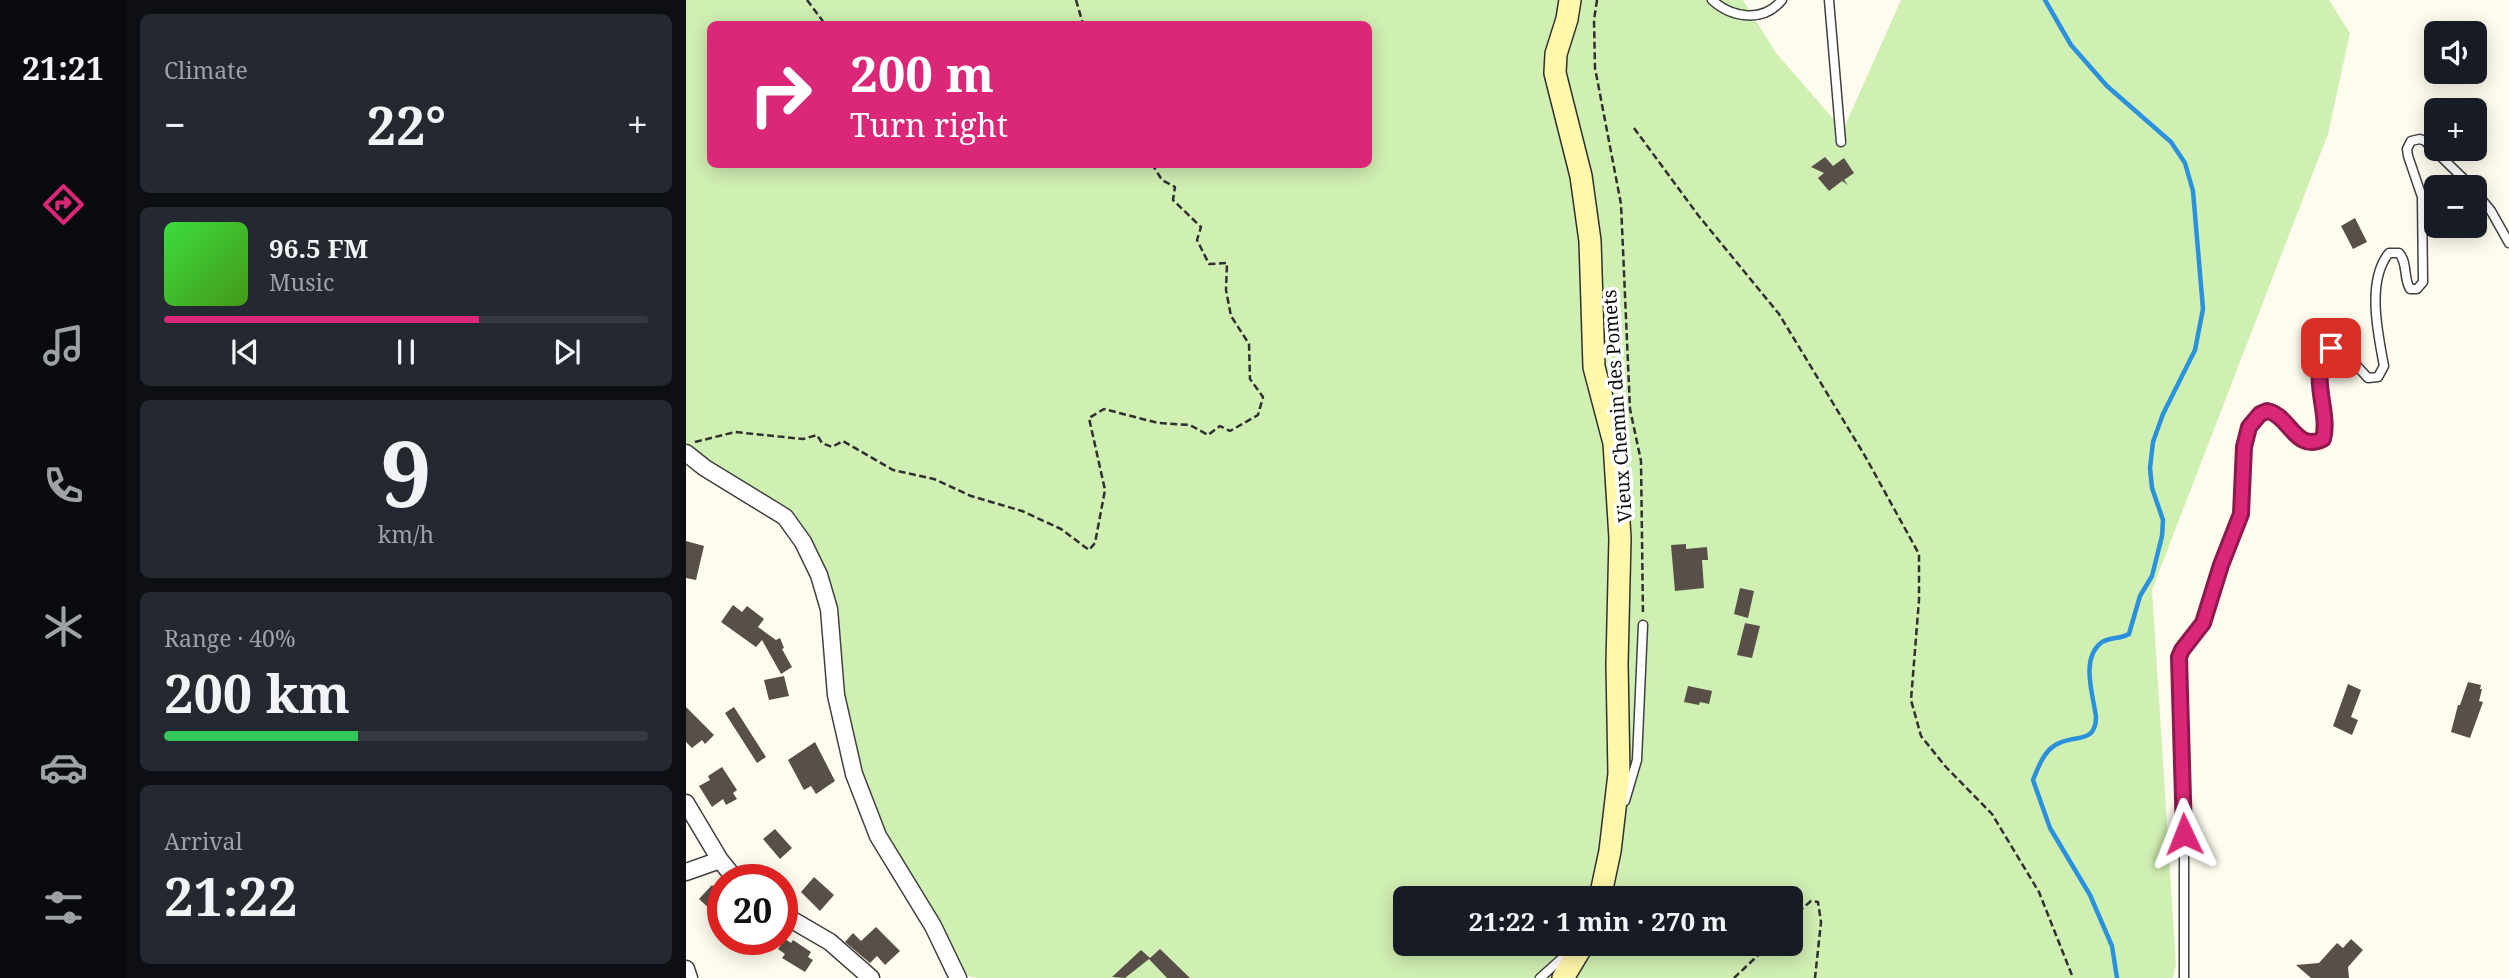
<!DOCTYPE html>
<meta charset="utf-8">
<style>
:root{--surface:#171b24;--page:#242831;--text:#f1f3f6;--muted:#9ea1a6;--line:#363941;--accent:#db2777}
body{margin:0;font-family:"Noto Serif",serif;background:var(--page);color:var(--text);height:100vh;display:flex;flex-direction:column;font-size:26px;white-space:nowrap}
*{box-sizing:border-box;margin:0}
p{font-size:23px;color:var(--muted)}
.icon{flex:none;width:38px;height:38px;fill:none;stroke:currentColor;stroke-width:2;stroke-linecap:round;stroke-linejoin:round}
.map{position:relative;flex:1;overflow:hidden}
.details{display:flex;flex-direction:column;gap:14px;padding:14px;background:#0d0f14;width:560px}
.details>*{flex:none}
.banner{position:absolute;left:21px;top:21px;width:665px;height:147px;border-radius:10px;box-shadow:0 4px 18px #0003;background:#db2777;color:#fff;overflow:hidden}
.controls{position:absolute;left:1738px;top:21px;display:grid;gap:14px}
.controls a{display:grid;place-items:center;width:63px;height:63px;border-radius:10px;background:var(--surface);box-shadow:0 4px 18px #0003;font-size:35px}
.speed{position:absolute;left:21px;top:864px;display:flex;gap:14px;font-size:35px;font-weight:700;text-align:center}
.speed>*{display:grid;place-content:center;width:91px;height:91px;border-radius:50%;background:var(--surface);box-shadow:0 4px 18px #0003;line-height:1}
.speed .limit{border:10px solid #d22;background:#fff;color:#111}
.pin{position:absolute;display:grid;place-items:center;width:60px;height:60px;color:#fff;margin:-30px;border-radius:14px;box-shadow:0 4px 10px #0006}
.me{position:absolute;width:77px;margin:-38px;rotate:358deg;stroke-linejoin:round;filter:drop-shadow(0 0 5px #0008)}
.turn{display:flex;align-items:center;gap:24px;height:147px;padding:0 28px;font-size:32px}
.turn .icon{width:91px;height:91px;stroke-width:2.5}
.turn b{display:block;font-size:49px;line-height:60px}
.big{font-size:52px;font-weight:700;line-height:1.1}
.details .card{flex:1;display:flex;flex-direction:column;justify-content:center;gap:10px;min-width:0;padding:0 24px;border-radius:10px;background:var(--page)}
.details .dial{align-items:center;gap:0}
.dial b{font-size:91px;line-height:1}
.song{display:flex;align-items:center;gap:21px}
.cover{width:84px;height:84px;border-radius:10px;background:linear-gradient(135deg,hsl(120 70% 55%),hsl(100 70% 35%))}
.played{height:7px;border-radius:4px;background:linear-gradient(90deg,var(--accent) 65%,var(--line) 65%)}
.keys{display:flex;justify-content:space-around;direction:ltr}
.heat{display:flex;justify-content:space-between;align-items:center;font-size:38px;direction:ltr}
.charge{height:10px;border-radius:5px;background:linear-gradient(90deg,#34c759 40%,var(--line) 0)}
.trip{position:absolute;left:707px;top:886px;width:410px;height:70px;border-radius:10px;background:var(--surface);box-shadow:0 4px 18px #0003;font-weight:700;line-height:70px;text-align:center}
main{display:flex;flex:1;min-height:0}
.dock{display:flex;flex-direction:column;width:126px;justify-content:space-around;align-items:center;background:#090b0e;color:var(--muted)}
.dock .icon{width:49px;height:49px}
.dock .current{color:var(--accent)}
.dock b{font-size:32px;color:var(--text)}
.map>svg:first-child{display:block}
.green{fill:#d0efb3;fill-rule:evenodd}
.lines{fill:none;stroke-linecap:round;stroke-linejoin:round}
.stream{stroke:#2b91dd;stroke-width:4.5}
.building{fill:#584f49}
.lane-casing{stroke:#414141;stroke-width:11}
.street-casing{stroke:#414141;stroke-width:19}
.secondary-casing{stroke:#303030;stroke-width:24}
.path{stroke:#303030;stroke-width:2.5;stroke-dasharray:7 3.5;stroke-linecap:butt}
.lane{stroke:#fff;stroke-width:8}
.street{stroke:#fff;stroke-width:16}
.secondary{stroke:#fff8aa;stroke-width:21}
.route-casing{stroke:#8e194d;stroke-width:18}
.route{stroke:#db2777;stroke-width:12}
.labels{text-anchor:middle;dominant-baseline:central;stroke-width:7;stroke-linejoin:round;paint-order:stroke}
.street-label{font-size:19px;fill:#0e0e0e;stroke:#fff}
</style>
<main>
<nav class="dock">
<b>21:21</b>
<svg class="icon current" aria-label="directions" viewBox="0 0 24 24"><path d="M12 3l9 9-9 9-9-9zM9 14v-3h6M13 9l2 2-2 2"/></svg>
<svg class="icon" aria-label="music" viewBox="0 0 24 24"><path d="M9 18V5l10-2v13"/><circle cx="6" cy="18" r="3"/><circle cx="16" cy="16" r="3"/></svg>
<svg class="icon" aria-label="phone" viewBox="0 0 24 24"><path d="M5 4h4l2 5-3 2q2 4 5 5l2-3 5 2v4C11 20 4 13 5 4z"/></svg>
<svg class="icon" aria-label="climate" viewBox="0 0 24 24"><path d="M12 3v18M4 7l16 10M4 17L20 7"/></svg>
<svg class="icon" aria-label="car" viewBox="0 0 24 24"><path d="M5 17H2v-5l4-1 3-4h7l3 4 3 1v5h-3M9 17h6M6 11h13"/><circle cx="7" cy="17" r="2"/><circle cx="17" cy="17" r="2"/></svg>
<svg class="icon" aria-label="filters" viewBox="0 0 24 24"><path d="M4 7h16M4 17h16"/><circle cx="9" cy="7" r="2"/><circle cx="15" cy="17" r="2"/></svg>
</nav>
<section class="details">
<div class="card"><p>Climate</p>
<div class="heat"><a>−</a><b class="big">22°</b><a>+</a></div>
</div>
<div class="card">
<div class="song"><i class="cover"></i><div><b>96.5 FM</b><p>Music</p></div></div>
<div class="played"></div>
<div class="keys"><svg class="icon" aria-label="previous" viewBox="0 0 24 24"><path d="M18 5L8 12l10 7zM5 5v14"/></svg><svg class="icon" aria-label="pause" viewBox="0 0 24 24"><path d="M8 5v14M16 5v14"/></svg><svg class="icon" aria-label="next" viewBox="0 0 24 24"><path d="M6 5l10 7-10 7zM19 5v14"/></svg></div>
</div>
<div class="card dial"><b>9</b><p>km/h</p></div>
<div class="card"><p>Range · 40%</p><b class="big">200 km</b><div class="charge"></div></div>
<div class="card"><p>Arrival</p><b class="big">21:22</b></div>
</section>
<div class="map">
<svg width="1823" height="978" viewBox="0 0 1823 978">
<rect width="100%" height="100%" fill="#fffcef"/>
<!-- green -->
<path class="green" d="M 0,0 L 1057,0 L 1090,53 L 1157,130 L 1215,0 L 1643,0 L 1664,33 L 1642,134 L 1466,590 L 1490,964 L 1487,978 L 291,978 L 268,973 L 179,821 L 141,607 L 108,538 L 77,511 L 0,458 ZM 24,24 L 682,24 L 682,164 L 24,164 ZM 719,898 L 1104,898 L 1104,943 L 719,943 Z"/>
<g class="lines">
<!-- stream -->
<path class="stream" d="M 1359,0 L 1385,45 L 1421,86 L 1485,142 L 1499,163 L 1507,191 L 1517,309 L 1509,350 L 1477,414 L 1467,442 L 1464,468 L 1466,488 L 1477,520 L 1476,536 L 1466,576 L 1454,596 L 1443,634 C 1435,639 1425,637 1416,642 C 1394,658 1407,694 1410,717 C 1410,746 1385,733 1368,746 C 1357,753 1352,768 1347,780 L 1364,828 L 1404,895 L 1426,946 L 1431,978"/>
</g>
<!-- building -->
<path class="building" d="M 1139,157 L 1147,166 L 1158,158 L 1168,173 L 1158,180 L 1162,185 L 1156,181 L 1143,191 L 1132,178 L 1138,173 L 1125,167 Z
M 1669,218 L 1681,242 L 1667,249 L 1655,226 Z
M 0,541 L 18,546 L 10,580 L 0,578 Z
M 1000,544 L 1000,549 L 1021,547 L 1022,560 L 1016,560 L 1018,588 L 989,591 L 985,545 Z
M 1054,588 L 1068,591 L 1062,618 L 1048,614 Z
M 47,605 L 56,612 L 61,606 L 78,619 L 72,627 L 90,640 L 94,638 L 98,648 L 96,649 L 106,667 L 95,674 L 76,640 L 70,647 L 35,622 Z
M 1059,623 L 1074,626 L 1066,658 L 1051,655 Z
M 98,676 L 103,696 L 83,700 L 78,680 Z
M 1782,682 L 1795,685 L 1794,689 L 1796,689 L 1793,701 L 1797,702 L 1784,738 L 1765,732 L 1772,705 L 1774,705 Z
M 1662,684 L 1675,690 L 1665,717 L 1672,720 L 1666,735 L 1647,726 Z
M 1002,686 L 1026,691 L 1023,704 L 1014,702 L 1013,705 L 998,702 Z
M 0,707 L 28,735 L 19,744 L 16,740 L 6,748 L 0,742 Z
M 48,707 L 80,757 L 71,763 L 39,713 Z
M 129,742 L 149,781 L 130,794 L 125,786 L 118,790 L 102,760 Z
M 36,767 L 51,790 L 47,793 L 51,799 L 40,805 L 37,799 L 26,807 L 13,786 L 24,780 L 22,776 Z
M 89,829 L 106,848 L 94,859 L 77,839 Z
M 128,877 L 148,895 L 134,911 L 115,892 Z
M 26,885 L 37,895 L 37,921 L 13,899 Z
M 190,927 L 214,951 L 199,965 L 191,956 L 184,963 L 159,942 L 167,933 L 175,941 Z
M 99,939 L 105,943 L 107,940 L 125,952 L 122,957 L 127,960 L 119,972 L 96,958 L 99,954 L 92,949 Z
M 1665,939 L 1677,950 L 1662,967 L 1663,978 L 1625,978 L 1610,965 L 1633,963 L 1651,943 L 1657,948 Z
M 474,949 L 504,978 L 481,978 L 463,959 L 439,978 L 426,977 L 455,950 L 464,958 Z"/>
<g class="lines">
<defs>
<path id="lane" d="M 1026,0 C 1046,18 1077,23 1096,0
M 1143,0 L 1155,142
M 1788,190 L 1805,211 L 1823,243
M 939,801 L 951,760 L 957,625
M 854,978 L 883,952
M 1498,978 L 1498,834 L 1493,657 C 1498,643 1511,635 1517,622 C 1525,604 1528,584 1535,565 C 1540,548 1550,532 1554,515 C 1561,487 1547,431 1576,413 C 1598,399 1604,456 1637,439 C 1644,411 1615,358 1653,345 L 1664,350 L 1671,366 L 1682,378 L 1692,377 L 1698,366 C 1692,334 1680,281 1703,253 L 1713,253 C 1722,263 1717,277 1724,289 L 1731,289 L 1737,282 L 1736,197 L 1722,156 L 1721,149 L 1725,141 L 1734,139 L 1739,141 L 1786,187"/>
<path id="street" d="M 0,453 L 19,468 L 99,517 L 117,542 L 133,575 L 143,609 L 150,695 L 168,774 L 192,836 L 247,926 L 272,978
M 0,803 L 34,860
M 0,872 L 34,860 L 50,880
M 96,914 L 144,942 L 185,978
M 0,969 L 3,978"/>
<path id="secondary" d="M 884,0 L 881,19 L 870,54 L 869,73 L 895,176 L 904,241 L 908,367 L 928,443 L 934,538 L 931,664 L 933,774 L 924,851 L 914,898
M 877,978 L 898,943"/>
</defs>
<!-- lane casing -->
<use href="#lane" class="lane-casing"/>
<!-- street casing -->
<use href="#street" class="street-casing"/>
<!-- secondary casing -->
<use href="#secondary" class="secondary-casing"/>
<!-- path -->
<path class="path" d="M 121,0 L 139,24
M 390,0 L 397,24
M 911,0 L 908,20 L 909,68 L 935,204 L 944,409 L 955,461 L 957,615
M 948,128 L 1012,215 L 1093,314 L 1179,456 L 1233,554 L 1233,600 L 1225,700 L 1235,736 L 1259,766 L 1306,814 L 1353,892 L 1387,978
M 9,442 L 49,432 L 117,439 L 131,435 L 136,443 L 146,447 L 157,441 L 207,470 L 248,479 L 285,496 L 336,511 L 375,529 L 403,550 L 409,543 L 419,490 L 403,418 L 418,409 L 472,423 L 504,425 L 522,435 L 534,426 L 544,431 L 572,415 L 577,397 L 564,379 L 563,344 L 545,316 L 540,290 L 541,263 L 523,264 L 511,240 L 515,227 L 487,200 L 489,187 L 476,180 L 466,164
M 1104,919 L 1125,901 L 1132,902 L 1135,922 L 1129,978
M 1048,978 L 1085,943"/>
<!-- lane -->
<use href="#lane" class="lane"/>
<!-- street -->
<use href="#street" class="street"/>
<!-- secondary -->
<use href="#secondary" class="secondary"/>
</g>
<g class="lines">
<defs>
<path id="route" d="M 1498,834 L 1493,657 L 1496,650 L 1517,623 L 1535,565 L 1555,514 L 1558,447 L 1563,427 L 1574,414 L 1581,411 C 1604,415 1609,453 1637,439 C 1645,410 1620,373 1645,348"/>
</defs>
<!-- route casing -->
<use href="#route" class="route-casing"/>
<!-- route -->
<use href="#route" class="route"/>
</g>
<g class="labels">
<!-- street labels -->
<g class="street-label">
<text transform="translate(931 406) rotate(-94)">Vieux Chemin des Pomets</text>
</g>
</g>
</svg>
<div class="controls">
<a><svg class="icon" aria-label="sound" viewBox="0 0 24 24"><path d="M4 9h4l5-4v14l-5-4H4zM17 9q2 3 0 6"/></svg></a>
<a>+</a>
<a>−</a>
</div>
<div class="speed"><div class="limit">20</div></div>
<div class="pin" style="left:1645px;top:348px;background:#d93025"><svg class="icon" aria-label="arrive" viewBox="0 0 24 24"><path d="M6 21V4h12l-3 4 3 4H6"/></svg></div>
<svg class="me" style="left:1498px;top:834px" viewBox="-20 -20 40 40"><path d="M0-17L14 15 0 8-14 15z" fill="#db2777" stroke="#fff" stroke-width="4"/></svg>
<div class="trip">21:22 · 1 min · 270 m</div>
<div class="banner">
<div class="turn"><svg class="icon" aria-label="right" viewBox="0 0 24 24"><path d="M7 20v-9h11M14 6l5 5-5 5"/></svg><div><b>200 m</b>Turn right</div></div>
</div>
</div>
</main>
